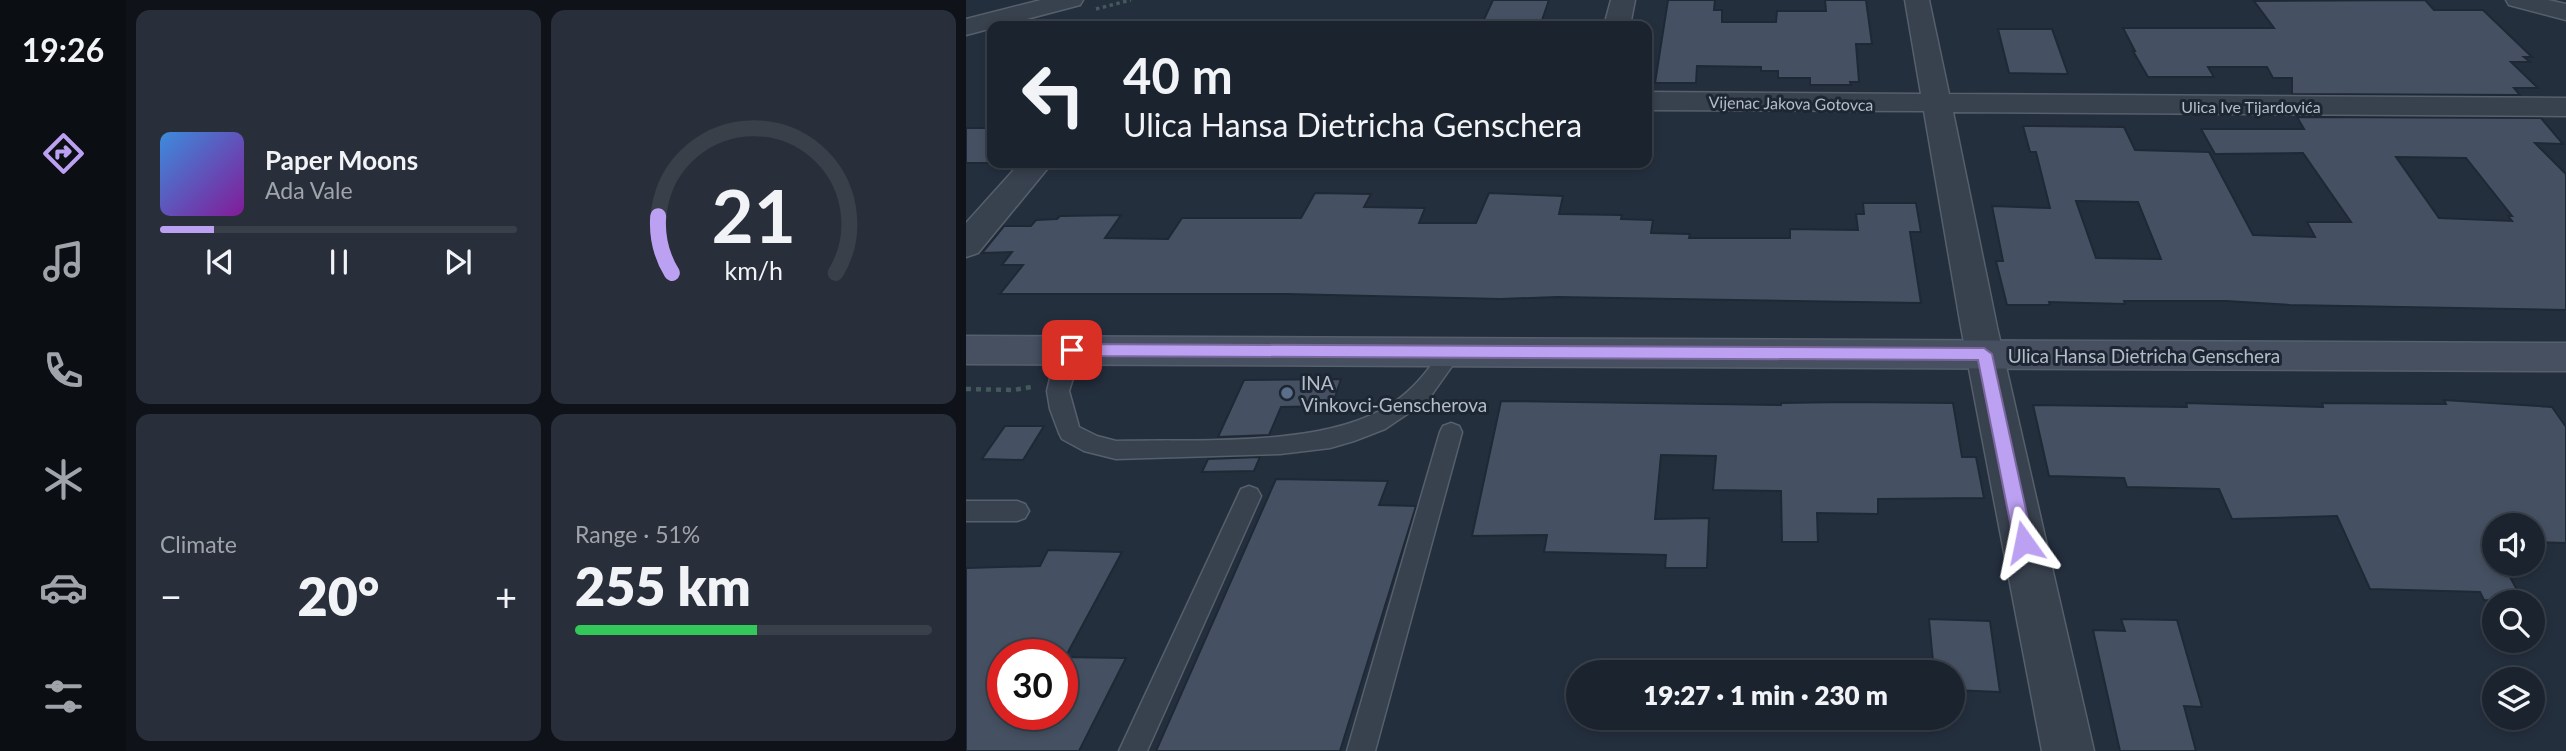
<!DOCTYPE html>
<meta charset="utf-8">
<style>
:root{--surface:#1b232e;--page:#282f3a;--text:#f1f3f6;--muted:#a0a4aa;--line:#39404a;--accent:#bca0f2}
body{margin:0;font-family:Lato,sans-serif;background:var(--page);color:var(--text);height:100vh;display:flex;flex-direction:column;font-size:26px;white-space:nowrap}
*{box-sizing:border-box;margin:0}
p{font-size:23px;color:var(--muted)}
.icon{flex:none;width:38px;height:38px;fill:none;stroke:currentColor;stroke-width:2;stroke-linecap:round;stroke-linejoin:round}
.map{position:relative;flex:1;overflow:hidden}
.drawer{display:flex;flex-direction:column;gap:10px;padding:10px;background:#0f1319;width:840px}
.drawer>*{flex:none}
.top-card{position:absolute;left:21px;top:21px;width:665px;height:147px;border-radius:14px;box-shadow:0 4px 10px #0003,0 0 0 2px var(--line);background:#1b232e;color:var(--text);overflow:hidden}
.tools{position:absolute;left:1516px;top:513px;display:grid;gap:14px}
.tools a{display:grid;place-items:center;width:63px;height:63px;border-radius:50%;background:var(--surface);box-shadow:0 4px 10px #0003,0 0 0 2px var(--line);font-size:35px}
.speed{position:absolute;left:21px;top:639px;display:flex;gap:14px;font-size:35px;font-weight:700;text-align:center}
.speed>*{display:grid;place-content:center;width:91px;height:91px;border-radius:50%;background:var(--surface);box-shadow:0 4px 10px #0003,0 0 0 2px var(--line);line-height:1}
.speed .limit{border:10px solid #d22;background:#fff;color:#111}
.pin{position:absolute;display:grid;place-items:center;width:60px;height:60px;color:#fff;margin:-30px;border-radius:14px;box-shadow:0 4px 10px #0006}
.me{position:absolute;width:77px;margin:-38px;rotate:348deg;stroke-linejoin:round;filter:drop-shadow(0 0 5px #0008)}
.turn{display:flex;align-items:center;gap:24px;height:147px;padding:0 21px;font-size:32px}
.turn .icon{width:91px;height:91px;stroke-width:2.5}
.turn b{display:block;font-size:49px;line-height:60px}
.big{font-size:52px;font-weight:800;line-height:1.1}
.drawer .card{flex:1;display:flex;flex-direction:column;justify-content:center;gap:10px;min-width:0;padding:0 24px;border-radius:14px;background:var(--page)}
.drawer .dial{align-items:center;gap:0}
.dial svg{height:182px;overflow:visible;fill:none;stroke:var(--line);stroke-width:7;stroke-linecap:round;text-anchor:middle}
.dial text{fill:var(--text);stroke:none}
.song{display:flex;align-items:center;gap:21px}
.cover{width:84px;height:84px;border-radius:10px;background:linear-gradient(135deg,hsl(210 70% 55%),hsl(290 70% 35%))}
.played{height:7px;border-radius:4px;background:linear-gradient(90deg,var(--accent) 15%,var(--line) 15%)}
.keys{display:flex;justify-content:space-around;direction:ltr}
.heat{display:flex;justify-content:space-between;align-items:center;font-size:38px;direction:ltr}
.charge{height:10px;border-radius:5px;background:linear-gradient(90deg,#34c759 51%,var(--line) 0)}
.drawer .tiles{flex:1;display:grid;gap:10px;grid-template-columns:repeat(2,1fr)}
.trip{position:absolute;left:600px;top:660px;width:399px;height:70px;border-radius:35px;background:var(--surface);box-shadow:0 4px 10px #0003,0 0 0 2px var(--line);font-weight:800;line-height:70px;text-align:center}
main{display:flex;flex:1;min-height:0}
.menu{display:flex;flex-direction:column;width:126px;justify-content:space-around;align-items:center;background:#0b0e12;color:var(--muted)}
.menu .icon{width:49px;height:49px}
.menu .selected{color:var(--accent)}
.menu b{font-size:32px;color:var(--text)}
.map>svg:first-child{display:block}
.building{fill:#455162;stroke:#1f2835;stroke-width:2;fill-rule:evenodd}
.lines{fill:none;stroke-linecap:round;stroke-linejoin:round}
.service-casing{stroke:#565f6c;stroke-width:3}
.minor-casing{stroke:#565f6c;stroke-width:3}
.secondary-casing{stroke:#565f6c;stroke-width:3}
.path-far1{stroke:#44595c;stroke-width:3.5;stroke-dasharray:3.5 3.5;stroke-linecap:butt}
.path{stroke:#44595c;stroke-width:4.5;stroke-dasharray:5 5;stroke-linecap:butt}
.service{fill:#38414e;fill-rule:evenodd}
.minor{fill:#38414e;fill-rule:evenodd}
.secondary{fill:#465061;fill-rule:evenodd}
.route{fill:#bca0f2;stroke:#7a689d;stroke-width:2}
.service-dot{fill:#5c6f8a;stroke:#1d2633;stroke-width:2.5}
.labels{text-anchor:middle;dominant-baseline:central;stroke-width:6;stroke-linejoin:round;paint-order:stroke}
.far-street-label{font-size:16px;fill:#b4bcc9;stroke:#1d2633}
.street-label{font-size:19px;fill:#b4bcc9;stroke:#1d2633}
.poi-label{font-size:19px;fill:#b4bcc9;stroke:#1d2633;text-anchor:start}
</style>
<main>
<nav class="menu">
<b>19:26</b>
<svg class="icon selected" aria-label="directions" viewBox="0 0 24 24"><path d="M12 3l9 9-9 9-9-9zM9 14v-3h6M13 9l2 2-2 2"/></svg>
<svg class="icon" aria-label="music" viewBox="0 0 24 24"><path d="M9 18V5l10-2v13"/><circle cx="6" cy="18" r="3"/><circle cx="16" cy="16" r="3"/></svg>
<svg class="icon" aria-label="phone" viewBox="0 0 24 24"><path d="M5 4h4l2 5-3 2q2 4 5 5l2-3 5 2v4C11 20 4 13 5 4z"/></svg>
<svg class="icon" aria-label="climate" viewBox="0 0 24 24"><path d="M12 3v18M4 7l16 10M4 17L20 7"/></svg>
<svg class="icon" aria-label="car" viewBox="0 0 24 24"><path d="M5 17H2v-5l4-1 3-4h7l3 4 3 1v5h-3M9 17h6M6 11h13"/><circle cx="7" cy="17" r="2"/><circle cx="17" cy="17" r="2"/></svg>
<svg class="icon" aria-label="filters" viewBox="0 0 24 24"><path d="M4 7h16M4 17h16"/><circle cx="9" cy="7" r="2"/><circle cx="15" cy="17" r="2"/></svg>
</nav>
<section class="drawer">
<div class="tiles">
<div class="card">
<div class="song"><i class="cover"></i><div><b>Paper Moons</b><p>Ada Vale</p></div></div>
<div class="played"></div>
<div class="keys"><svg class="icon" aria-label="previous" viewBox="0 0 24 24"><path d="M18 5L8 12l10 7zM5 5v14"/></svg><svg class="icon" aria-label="pause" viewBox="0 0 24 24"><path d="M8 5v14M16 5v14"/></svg><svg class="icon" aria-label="next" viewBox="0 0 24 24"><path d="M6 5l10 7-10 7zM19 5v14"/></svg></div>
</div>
<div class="card dial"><svg viewBox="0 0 100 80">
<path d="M14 69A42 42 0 1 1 86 69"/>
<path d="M14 69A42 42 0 0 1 8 44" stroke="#bca0f2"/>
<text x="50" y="56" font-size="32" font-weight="700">21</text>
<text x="50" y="72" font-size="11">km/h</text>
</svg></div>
<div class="card"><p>Climate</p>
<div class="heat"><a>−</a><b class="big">20°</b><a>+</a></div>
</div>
<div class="card"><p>Range · 51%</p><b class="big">255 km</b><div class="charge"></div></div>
</div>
</section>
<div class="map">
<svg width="1600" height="751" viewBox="0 0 1600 751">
<rect width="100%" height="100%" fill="#242f3e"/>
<!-- building -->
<path class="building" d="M 527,0 L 583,0 L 574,26 L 515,26 Z
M 702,0 L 749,0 L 748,10 L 756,10 L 756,22 L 810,22 L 811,11 L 860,11 L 859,0 L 900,0 L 906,44 L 890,44 L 893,82 L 884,82 L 885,85 L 844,85 L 844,78 L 812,78 L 812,71 L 795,71 L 795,67 L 731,66 L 730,83 L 689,83 Z
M 1459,0 L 1468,10 L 1517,10 L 1566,57 L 1558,57 L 1564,62 L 1545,62 L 1572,88 L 1548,88 L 1554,95 L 1326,94 L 1326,78 L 1307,78 L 1301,67 L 1242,67 L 1248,77 L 1182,77 L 1167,51 L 1169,51 L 1157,28 L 1308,28 L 1288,1 Z
M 1032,29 L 1086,29 L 1102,74 L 1043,73 Z
M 1331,117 L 1575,118 L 1597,144 L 1569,143 L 1600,174 L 1600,310 L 1324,305 L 1260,301 L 1158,301 L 1159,304 L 1083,302 L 1084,305 L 1041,305 L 1030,261 L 1037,261 L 1026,206 L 1084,208 L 1070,152 L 1064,152 L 1057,126 L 1158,127 L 1169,150 L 1243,152 L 1287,235 L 1349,237 L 1341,222 L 1385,222 L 1337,153 L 1249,154 L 1235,129 L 1338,129 ZM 1430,157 L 1500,158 L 1546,216 L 1542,216 L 1546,221 L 1473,218 ZM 1110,201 L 1172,202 L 1195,259 L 1130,258 Z
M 0,128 L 26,128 L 26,163 L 0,163 Z
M 349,193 L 405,194 L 398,207 L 459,208 L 453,223 L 510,223 L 523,193 L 597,196 L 593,214 L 656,215 L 655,219 L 687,220 L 685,233 L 724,234 L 723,238 L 824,238 L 824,229 L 892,230 L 890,214 L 898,214 L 897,203 L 950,203 L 955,232 L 944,232 L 955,303 L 591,297 L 535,299 L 321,294 L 34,294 L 57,265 L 36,265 L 46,252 L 16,253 L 38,226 L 65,226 L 70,220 L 91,219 L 94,216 L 155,215 L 139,238 L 202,239 L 216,218 L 335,218 Z
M 375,379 L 366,406 L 315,407 L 303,435 L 252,437 L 278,380 Z
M 1478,400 L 1586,407 L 1600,427 L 1600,543 L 1566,542 L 1566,525 L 1528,525 L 1528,564 L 1537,564 L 1557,601 L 1518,600 L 1514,592 L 1404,589 L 1371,516 L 1266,519 L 1253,489 L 1161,487 L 1158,478 L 1083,476 L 1067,405 L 1221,407 L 1220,403 L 1357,407 L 1356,403 L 1480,404 Z
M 535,401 L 815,405 L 815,403 L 880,402 L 987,403 L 996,457 L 1010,457 L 1018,498 L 912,499 L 912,514 L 851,513 L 852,542 L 816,542 L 815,491 L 747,490 L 750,456 L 695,455 L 689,519 L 743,518 L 741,568 L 699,568 L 700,555 L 578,552 L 581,535 L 506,536 Z
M 39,426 L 78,426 L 57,460 L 16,459 Z
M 294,457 L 288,471 L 236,472 L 242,459 Z
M 310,479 L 422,481 L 413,505 L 450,506 L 374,751 L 190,751 Z
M 82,550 L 156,552 L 101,654 L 37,654 L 37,714 L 96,714 L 96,657 L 160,658 L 113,751 L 0,751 L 0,568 L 74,566 Z
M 963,619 L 1024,621 L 1034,692 L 987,690 L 987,672 L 968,672 Z
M 1155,619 L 1211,620 L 1236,707 L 1218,706 L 1230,751 L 1154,751 L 1127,630 L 1159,631 Z"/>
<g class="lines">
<defs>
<path id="service" d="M 106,342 L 113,345 L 116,350 L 103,391 L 113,427 L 131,436 L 150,441 C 230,439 357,448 424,405 C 448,390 463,369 479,346 L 486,344 L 493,346 L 496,352 L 462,400 L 419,429 L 388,441 L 364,448 L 314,454 L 150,459 L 118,451 L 96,439 L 93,433 L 84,409 L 81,391 L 85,374 L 99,345 Z
M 485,423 L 493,426 L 496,432 L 409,751 L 381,751 L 474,432 L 477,426 Z
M 283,486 L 291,489 L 295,496 L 181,751 L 153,751 L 275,489 Z
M 0,501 L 51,501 L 59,504 L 63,511 L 59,518 L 51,521 L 0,521 Z"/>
<path id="minor" d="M 75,0 L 117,0 L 114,5 L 0,35 L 0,19 Z
M 645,0 L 669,0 L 664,26 L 638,26 Z
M 939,0 L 963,0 L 983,94 L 1600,98 L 1600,116 L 987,112 L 1031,327 L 1128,751 L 1076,751 L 995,327 L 958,111 L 681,110 L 681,92 L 955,94 Z
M 1540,0 L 1582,0 L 1600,4 L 1600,20 L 1543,5 Z
M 54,163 L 86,163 L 12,253 L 0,257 L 0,223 Z"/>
<path id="secondary" d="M 0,336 L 1600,343 L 1600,371 L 0,364 Z"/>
</defs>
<!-- service casing -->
<use href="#service" class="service-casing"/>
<!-- minor casing -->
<use href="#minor" class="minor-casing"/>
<!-- secondary casing -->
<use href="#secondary" class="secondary-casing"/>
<!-- path-far1 -->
<path class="path-far1" d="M 130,9 L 165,0"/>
<!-- path -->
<path class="path" d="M 0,389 L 48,390 L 65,387"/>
<!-- service -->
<use href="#service" class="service"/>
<!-- minor -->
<use href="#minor" class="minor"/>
<!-- secondary -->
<use href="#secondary" class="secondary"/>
</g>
<!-- route -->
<path class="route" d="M 106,344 L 1018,348 L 1026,354 L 1067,542 L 1064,548 L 1058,551 L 1051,548 L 1048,542 L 1012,360 L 106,356 L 98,350 Z"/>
<!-- markers -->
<circle class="service-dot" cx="321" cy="393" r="7"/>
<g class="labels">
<!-- far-street labels -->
<g class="far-street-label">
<text transform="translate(825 103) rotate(1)">Vijenac Jakova Gotovca</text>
<text x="1285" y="106">Ulica Ive Tijardovića</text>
</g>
<!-- street labels -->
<g class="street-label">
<text x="1178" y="355">Ulica Hansa Dietricha Genschera</text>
</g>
<!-- poi labels -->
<g class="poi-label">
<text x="335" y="382">INA<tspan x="335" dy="22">Vinkovci-Genscherova</tspan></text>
</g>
</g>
</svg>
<div class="tools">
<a><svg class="icon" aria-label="sound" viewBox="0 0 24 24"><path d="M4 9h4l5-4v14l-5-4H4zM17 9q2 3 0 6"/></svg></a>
<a><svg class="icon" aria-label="search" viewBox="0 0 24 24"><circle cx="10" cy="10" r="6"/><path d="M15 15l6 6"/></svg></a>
<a><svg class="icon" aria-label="layers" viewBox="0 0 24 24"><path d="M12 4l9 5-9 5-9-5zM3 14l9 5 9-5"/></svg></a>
</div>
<div class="speed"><div class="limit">30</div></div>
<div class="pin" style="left:106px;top:350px;background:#d93025"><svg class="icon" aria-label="arrive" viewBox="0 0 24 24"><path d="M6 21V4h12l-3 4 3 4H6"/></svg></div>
<svg class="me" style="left:1058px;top:542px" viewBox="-20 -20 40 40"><path d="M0-17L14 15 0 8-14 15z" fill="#bca0f2" stroke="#fff" stroke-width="4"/></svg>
<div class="trip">19:27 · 1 min · 230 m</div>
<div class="top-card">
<div class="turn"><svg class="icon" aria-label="left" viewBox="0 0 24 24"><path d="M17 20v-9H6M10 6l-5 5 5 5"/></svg><div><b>40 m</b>Ulica Hansa Dietricha Genschera</div></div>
</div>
</div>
</main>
